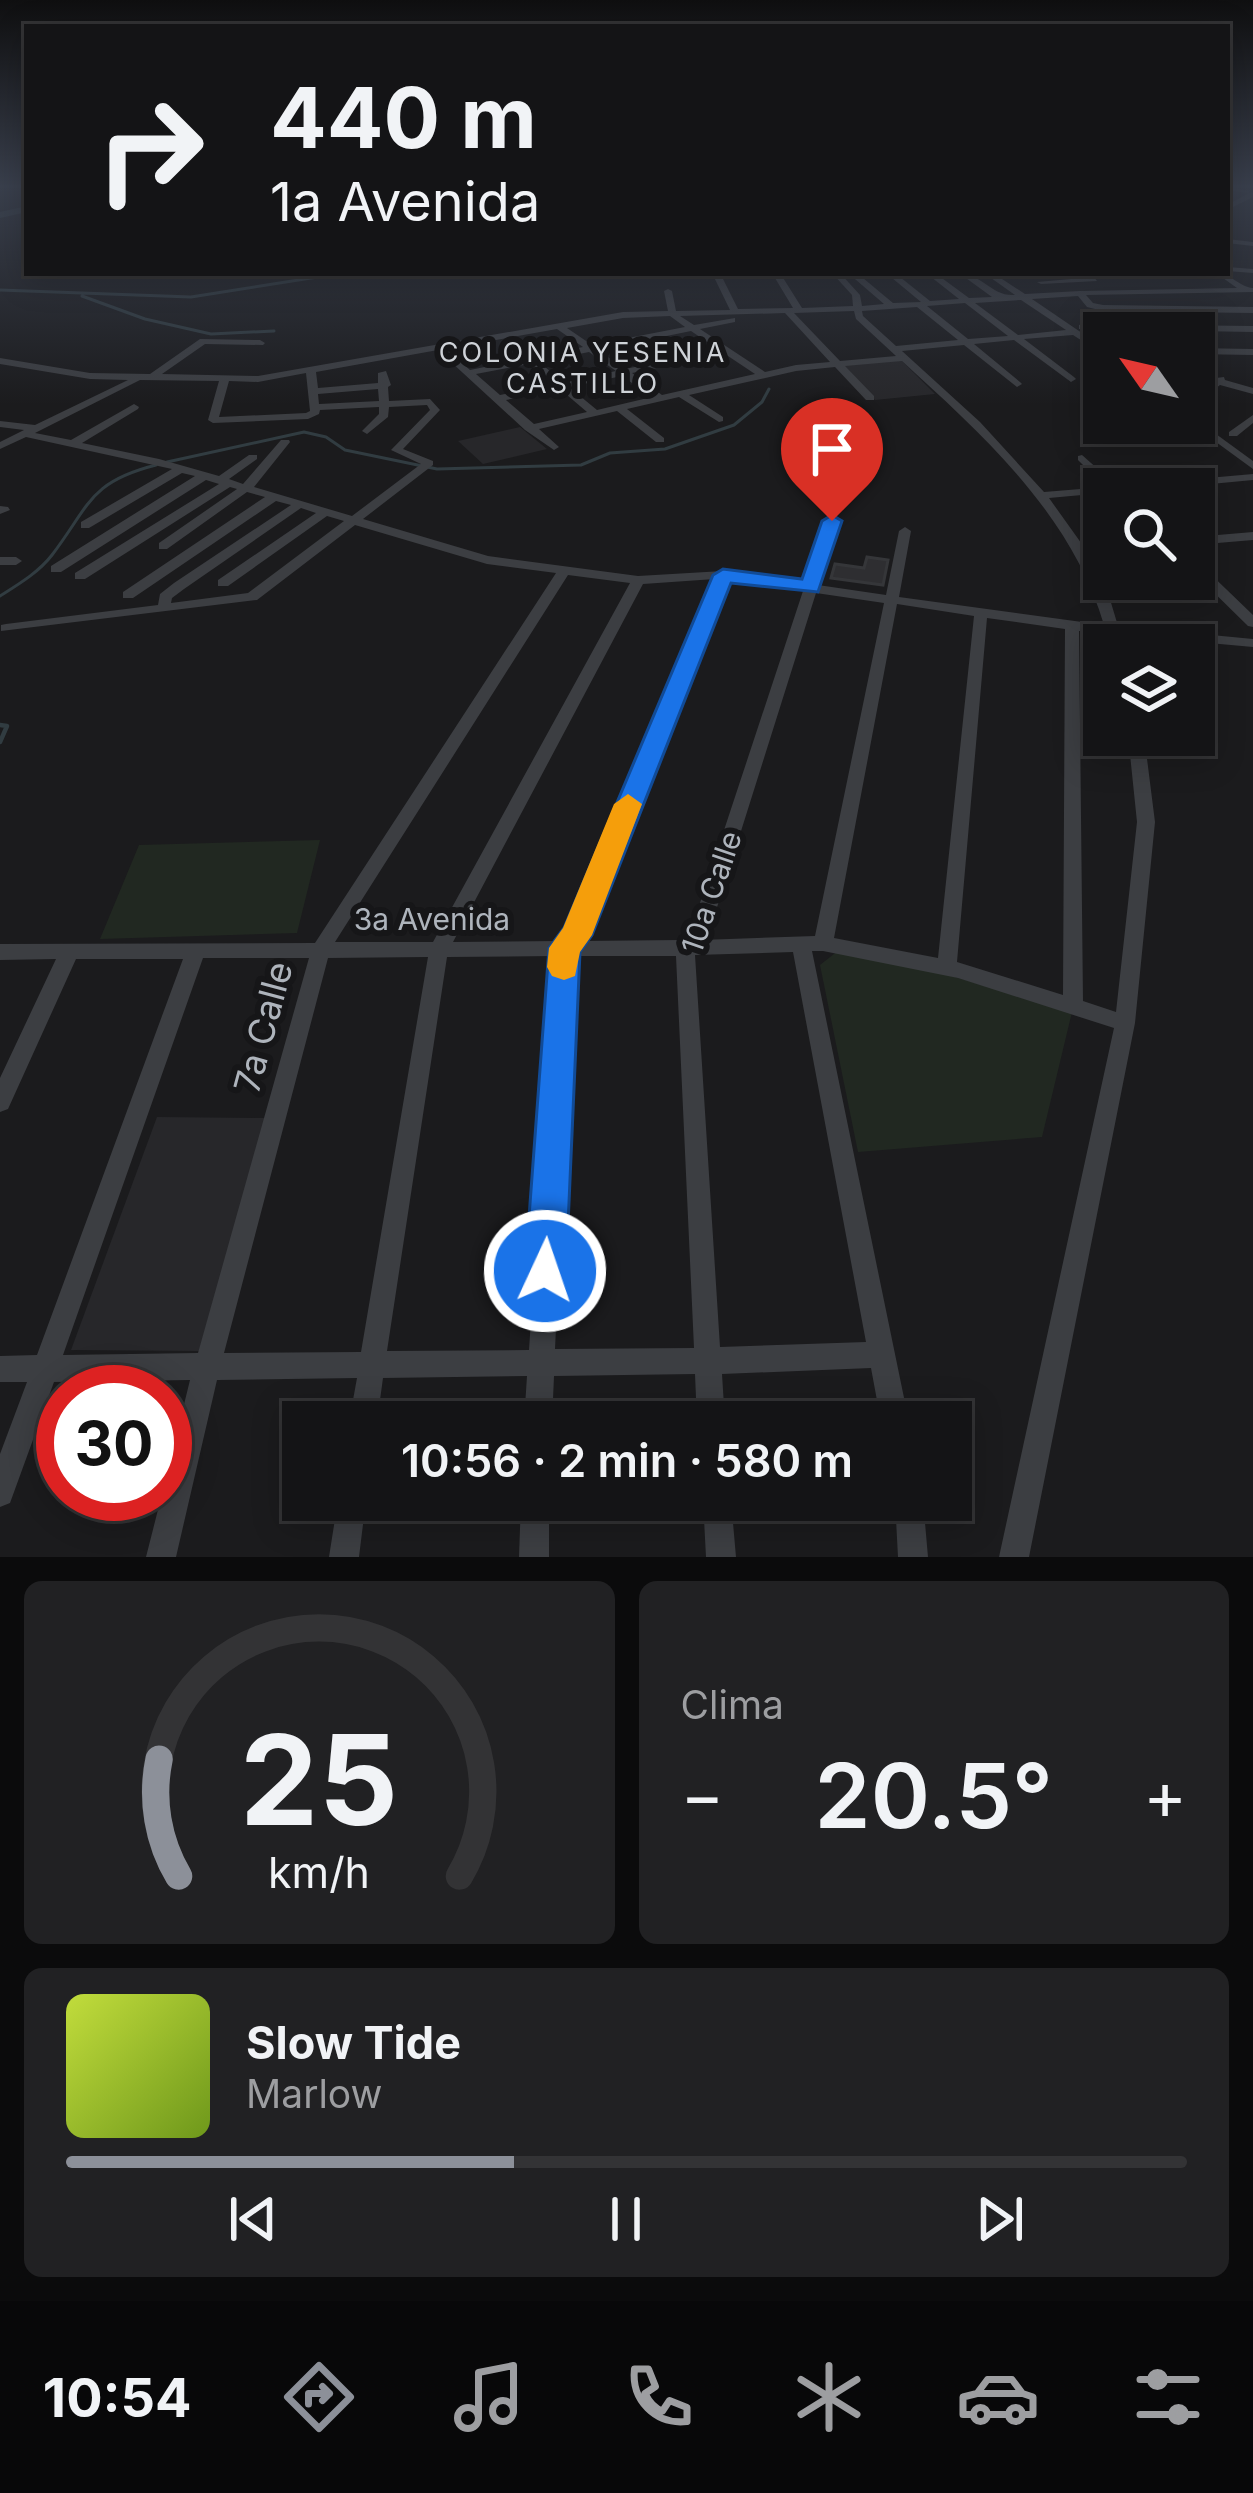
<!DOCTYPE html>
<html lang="es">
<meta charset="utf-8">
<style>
:root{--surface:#141416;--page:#212123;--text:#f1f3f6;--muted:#9d9ea1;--line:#333335;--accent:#8c9099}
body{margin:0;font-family:Inter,sans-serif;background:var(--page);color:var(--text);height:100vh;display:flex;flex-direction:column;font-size:45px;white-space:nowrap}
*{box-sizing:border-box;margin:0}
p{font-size:39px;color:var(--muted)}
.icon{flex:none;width:66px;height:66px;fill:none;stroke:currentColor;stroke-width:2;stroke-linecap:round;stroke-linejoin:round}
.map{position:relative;height:1557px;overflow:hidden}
.side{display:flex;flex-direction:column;gap:24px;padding:24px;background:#0b0b0c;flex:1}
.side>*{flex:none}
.hud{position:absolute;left:24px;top:24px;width:1206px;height:252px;border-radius:0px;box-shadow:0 6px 30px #0003,0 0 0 3px var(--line);background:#141416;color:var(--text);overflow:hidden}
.needle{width:78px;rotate:304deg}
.tools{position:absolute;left:1083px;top:312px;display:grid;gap:24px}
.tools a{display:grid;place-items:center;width:132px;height:132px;border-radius:0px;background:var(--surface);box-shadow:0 6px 30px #0003,0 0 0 3px var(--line);font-size:60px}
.speed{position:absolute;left:36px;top:1365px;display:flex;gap:24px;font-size:60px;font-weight:700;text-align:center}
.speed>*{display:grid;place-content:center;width:156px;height:156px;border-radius:50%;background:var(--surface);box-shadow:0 6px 30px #0003,0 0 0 3px var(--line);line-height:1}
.speed .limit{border:18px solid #d22;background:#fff;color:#111}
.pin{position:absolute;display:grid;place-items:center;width:102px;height:102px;color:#fff;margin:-123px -51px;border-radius:50% 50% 50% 0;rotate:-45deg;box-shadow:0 0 12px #0007}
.pin .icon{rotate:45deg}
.me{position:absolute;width:132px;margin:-66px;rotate:3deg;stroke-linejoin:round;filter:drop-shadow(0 0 9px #0008)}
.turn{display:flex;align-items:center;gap:42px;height:252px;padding:0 48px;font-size:54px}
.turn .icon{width:156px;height:156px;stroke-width:2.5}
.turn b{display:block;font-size:84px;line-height:102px}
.big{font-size:90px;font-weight:600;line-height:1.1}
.side .card{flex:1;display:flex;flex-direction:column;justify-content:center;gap:18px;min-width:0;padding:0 42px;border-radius:18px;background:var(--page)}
.side .dial{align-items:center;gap:0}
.dial svg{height:312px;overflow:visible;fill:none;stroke:var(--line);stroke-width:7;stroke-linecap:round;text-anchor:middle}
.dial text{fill:var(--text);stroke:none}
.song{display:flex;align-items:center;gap:36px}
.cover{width:144px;height:144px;border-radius:18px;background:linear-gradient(135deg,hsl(70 70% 55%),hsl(80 70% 35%))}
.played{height:12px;border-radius:6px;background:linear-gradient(90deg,var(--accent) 40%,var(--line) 40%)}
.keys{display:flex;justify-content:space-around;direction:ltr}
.heat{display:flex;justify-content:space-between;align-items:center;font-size:66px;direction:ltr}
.side .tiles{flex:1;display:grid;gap:24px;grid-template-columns:1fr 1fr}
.card:last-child{grid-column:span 2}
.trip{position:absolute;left:282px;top:1401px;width:690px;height:120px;border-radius:0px;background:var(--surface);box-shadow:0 6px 30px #0003,0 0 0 3px var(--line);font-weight:600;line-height:120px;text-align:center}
.dock{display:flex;height:192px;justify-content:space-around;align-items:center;background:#080809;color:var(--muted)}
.dock .icon{width:84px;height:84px}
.dock .current{color:var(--accent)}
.dock b{font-size:54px;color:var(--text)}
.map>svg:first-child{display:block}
.built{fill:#27272a}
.green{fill:#212821}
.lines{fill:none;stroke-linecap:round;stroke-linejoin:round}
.stream-far1{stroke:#313c41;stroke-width:3}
.stream{stroke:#313c41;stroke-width:4.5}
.river{fill:#313c41;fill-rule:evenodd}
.building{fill:#2e2e31;stroke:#353639;stroke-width:3}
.minor{fill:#3c3e42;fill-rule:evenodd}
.route{fill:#1a73e8;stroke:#114b97;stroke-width:3}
.slow{fill:#f59e0b}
.labels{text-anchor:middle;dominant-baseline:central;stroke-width:12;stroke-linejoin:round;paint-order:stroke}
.far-neighbourhood-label{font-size:27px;letter-spacing:3px;fill:#cfd3d8;stroke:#161618}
.street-label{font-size:30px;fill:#aeb4bc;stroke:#161618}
.near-street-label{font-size:36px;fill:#aeb4bc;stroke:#161618}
</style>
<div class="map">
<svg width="1253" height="1557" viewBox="0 0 1253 1557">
<rect width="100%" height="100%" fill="#1b1b1d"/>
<!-- built -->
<path class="built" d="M 901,360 L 935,394 L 875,400 L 842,365 Z
M 520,427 L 547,449 L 483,464 L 458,441 Z
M 157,1117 L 266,1118 L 199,1351 L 71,1350 Z"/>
<!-- green -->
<path class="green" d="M 320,840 L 297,933 L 100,939 L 139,845 Z
M 839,950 L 945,974 L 1072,1012 L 1042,1137 L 858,1152 L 820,965 Z"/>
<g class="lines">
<!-- stream-far1 -->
<path class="stream-far1" d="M 0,290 L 191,297 L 343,273
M 82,296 L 145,319 L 211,334 L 274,331
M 167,462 L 304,432 L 326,437 L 345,450 L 437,469 L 581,465 L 610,453 L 665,449 L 734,425 L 762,402 L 769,389
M 0,596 C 19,584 39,572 52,555 C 90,505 89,482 156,465"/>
<!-- stream -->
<path class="stream" d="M 0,725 L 7,726 L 0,742"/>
<!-- river -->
<path class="river" d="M 27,206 L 27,212 L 0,218 L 0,212 Z"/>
</g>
<!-- building -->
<path class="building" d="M 867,557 L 888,560 L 883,585 L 831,578 L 835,564 L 864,568 Z"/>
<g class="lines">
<!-- minor -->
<path class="minor" d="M 1227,187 L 1249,191 L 1249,193 L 1253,192 L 1253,197 L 1227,210 L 1227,205 L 1249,193 L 1227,190 Z
M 1227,239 L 1253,242 L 1253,246 L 1227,243 Z
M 1227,267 L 1253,269 L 1253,273 L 1227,271 Z
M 712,273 L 720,273 L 738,309 L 793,308 L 772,273 L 780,273 L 802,308 L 853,306 L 852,295 L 832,273 L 840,273 L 860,295 L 862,306 L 884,304 L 848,273 L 857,273 L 893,303 L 921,302 L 886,273 L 895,273 L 930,301 L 959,299 L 926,273 L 935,273 L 969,298 L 992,297 L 959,273 C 981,273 992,297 1015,295 L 984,273 L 993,273 L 1025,294 L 1080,291 L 1237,288 L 1216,273 C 1231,273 1239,287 1253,288 L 1253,292 L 1086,295 L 1093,303 L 1103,305 L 1253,307 L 1253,313 L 1103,311 L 1087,307 L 1078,296 L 1032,299 L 1104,348 L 1104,355 L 1073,335 L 1024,339 L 1074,377 L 1076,379 L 1071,382 L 1014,340 L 974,344 L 1020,382 L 1022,384 L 1017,387 L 964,345 L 902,351 L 980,422 L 1044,492 L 1105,487 L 1078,460 L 1078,456 L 1082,455 L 1117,486 L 1253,474 L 1253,480 L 1158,489 L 1104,489 L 1104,493 L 1049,498 L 1084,547 L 1104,544 L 1104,552 L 1088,554 L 1109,596 L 1118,626 L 1253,639 L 1253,647 L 1121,635 L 1124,645 L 1110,645 L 1107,633 L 1079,631 L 1083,1001 L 1116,1012 L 1137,822 L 1128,735 L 1144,735 L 1155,822 L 1135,1023 L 1029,1557 L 999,1557 L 1114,1028 L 958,978 L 823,951 L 812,951 L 909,1422 L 881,1422 L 871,1368 L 722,1374 L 725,1422 L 697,1422 L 695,1374 L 554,1376 L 552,1422 L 524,1422 L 527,1376 L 383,1378 L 377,1422 L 349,1422 L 357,1378 L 217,1380 L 176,1557 L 146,1557 L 162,1494 L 165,1494 L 165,1482 L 190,1380 L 54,1382 L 10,1503 L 0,1507 L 0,1454 L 27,1382 L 0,1382 L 0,1356 L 37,1355 L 183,959 L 76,959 L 8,1109 L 0,1112 L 0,1078 L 56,959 L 0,960 L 0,944 L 315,943 L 556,573 L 487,564 L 355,525 L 257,600 L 1,631 L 1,625 L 6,624 L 158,605 L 160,594 L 174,583 L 291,505 L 276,501 L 133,598 L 123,598 L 123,592 L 265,497 L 247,492 L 167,549 L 159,549 L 159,543 L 237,489 L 230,487 L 85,579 L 75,579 L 75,573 L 219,484 L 206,480 L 61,572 L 51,572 L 51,566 L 195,476 L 182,473 L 89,528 L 81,528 L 81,522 L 172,469 L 26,437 L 0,449 L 0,442 L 24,430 L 0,427 L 0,421 L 35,425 L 128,380 L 90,379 L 0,364 L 0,358 L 90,373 L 150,374 L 200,339 L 260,340 L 265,343 L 263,345 L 205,344 L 162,374 L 258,376 L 623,312 L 668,311 L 664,291 L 668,289 L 672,291 L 676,311 L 730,310 ZM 1021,300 L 1066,330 L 1018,335 L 975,303 ZM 965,303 L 1008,336 L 968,339 L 927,306 ZM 917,307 L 958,340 L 896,346 L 863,316 L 862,311 ZM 854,311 L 856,319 L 896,356 L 840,361 L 794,313 ZM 785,313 L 830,362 L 796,365 L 765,372 L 700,329 L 735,322 L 735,318 L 694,325 L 680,316 ZM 670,316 L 685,327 L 592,345 L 567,328 L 623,318 ZM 557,329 L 583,347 L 470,370 L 446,349 ZM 691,331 L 719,350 L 625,369 L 598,350 ZM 438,350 L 525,430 L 554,450 L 559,447 L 539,429 L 617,411 L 656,442 L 664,442 L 664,438 L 627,409 L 679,397 L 719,422 L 723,421 L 723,417 L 689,395 L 796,371 L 835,367 L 866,400 L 874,400 L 874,396 L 845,366 L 902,361 C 984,436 1072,515 1104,625 L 899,597 L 911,531 L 905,527 L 899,531 L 886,595 L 818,585 L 838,521 L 832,517 L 826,521 L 806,583 L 723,571 L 638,576 L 488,556 L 363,519 L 433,465 L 433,461 L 403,449 L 440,410 L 430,399 L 389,401 L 388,387 L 391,385 L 386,371 L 378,373 L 378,383 L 318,388 L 316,372 ZM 589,352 L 616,371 L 563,382 L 539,362 ZM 725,354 L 755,374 L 662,395 L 632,373 ZM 529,364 L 554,384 L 500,395 L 476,374 ZM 306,373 L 310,411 L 306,413 L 219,417 L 229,381 L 258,382 ZM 622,376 L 652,397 L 597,410 L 569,387 ZM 140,380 L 219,381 L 208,420 L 213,423 L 308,419 L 319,414 L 320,410 L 379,407 L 379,414 L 362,431 L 367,434 L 388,417 L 389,407 L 427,405 L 430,410 L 391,450 L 421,464 L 352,516 L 254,487 L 290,442 L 289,440 L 281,440 L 243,484 L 229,479 L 257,459 L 257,455 L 249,455 L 219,476 L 159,459 L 82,443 L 138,409 L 139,407 L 134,404 L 71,440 L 35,433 ZM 378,389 L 379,401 L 319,404 L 318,394 ZM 560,389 L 587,412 L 534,424 L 506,400 ZM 301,508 L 316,513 L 218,580 L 218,586 L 228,586 L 327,516 L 344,521 L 248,593 L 171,603 L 172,598 L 184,589 ZM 568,575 L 630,583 L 433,942 L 335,942 ZM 715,579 L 569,931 L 560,941 L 453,942 L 643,584 ZM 728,580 L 803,591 L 695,918 L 680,940 L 583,941 ZM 816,593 L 884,603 L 815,936 L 701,940 L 713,920 ZM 897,604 L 974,616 L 938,958 L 834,938 ZM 987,618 L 1065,629 L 1063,995 L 957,962 ZM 793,952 L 866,1342 L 720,1347 L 695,955 ZM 555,956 L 529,1350 L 387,1351 L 447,957 ZM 574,956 L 676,956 L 694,1348 L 555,1349 ZM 428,957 L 361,1352 L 224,1353 L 328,958 ZM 203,958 L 309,958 L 198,1353 L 63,1355 Z
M 1094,277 L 1097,281 L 1041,284 L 1037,282 Z
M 1082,324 L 1253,326 L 1253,332 L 1079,329 L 1079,325 Z
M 1194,348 L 1253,349 L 1253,355 L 1194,354 Z
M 1194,372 L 1216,378 L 1224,377 L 1225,380 L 1253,388 L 1253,394 L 1220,385 L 1194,405 L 1194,397 L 1211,383 L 1194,378 Z
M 1253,415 L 1253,423 L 1237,436 L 1229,436 L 1229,432 Z
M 1194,418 L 1253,461 L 1253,469 L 1190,423 L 1194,423 Z
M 0,506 L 8,507 L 10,510 L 0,514 Z
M 1253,532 L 1253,540 L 1194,545 L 1194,537 Z
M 0,557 L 16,557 L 22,561 L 16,565 L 0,565 Z
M 1194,562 L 1199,563 L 1253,615 L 1253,627 L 1248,626 L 1194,573 Z
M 338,1500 L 366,1500 L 359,1557 L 329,1557 Z
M 521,1500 L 549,1500 L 549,1557 L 519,1557 Z
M 703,1500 L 731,1500 L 736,1557 L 706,1557 Z
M 895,1500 L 923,1500 L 928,1557 L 898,1557 Z"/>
</g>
<!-- sky -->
<linearGradient id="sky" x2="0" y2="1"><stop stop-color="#0f0f10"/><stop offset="0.46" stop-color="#393f4c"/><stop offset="1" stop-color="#393f4c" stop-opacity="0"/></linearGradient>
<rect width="1253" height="405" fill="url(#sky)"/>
<!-- route -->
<path class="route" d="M 832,515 L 842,521 L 818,592 L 731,583 L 592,935 L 580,952 L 566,1271 L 560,1285 L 545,1291 L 531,1285 L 525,1271 L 549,948 L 564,928 L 713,575 L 723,569 L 802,579 L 822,521 Z"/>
<!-- slow -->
<path class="slow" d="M 628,794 L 642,804 L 592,935 L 580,952 L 575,976 L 564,980 L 552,976 L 547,967 L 549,948 L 563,928 L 614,804 Z"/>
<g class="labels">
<!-- far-neighbourhood labels -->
<g class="far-neighbourhood-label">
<text x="583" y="352">COLONIA YESENIA<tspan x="583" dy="31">CASTILLO</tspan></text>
</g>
<!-- street labels -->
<g class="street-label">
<text transform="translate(711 892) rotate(-71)">10a Calle</text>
<text x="432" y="919">3a Avenida</text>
</g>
<!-- near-street labels -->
<g class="near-street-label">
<text transform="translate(263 1027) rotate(-75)">7a Calle</text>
</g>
</g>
</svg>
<div class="tools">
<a><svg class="needle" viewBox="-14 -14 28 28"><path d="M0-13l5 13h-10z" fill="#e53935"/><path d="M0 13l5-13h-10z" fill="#9d9ea1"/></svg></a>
<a><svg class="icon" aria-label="search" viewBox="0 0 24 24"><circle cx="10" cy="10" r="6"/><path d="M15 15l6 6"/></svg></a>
<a><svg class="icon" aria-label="layers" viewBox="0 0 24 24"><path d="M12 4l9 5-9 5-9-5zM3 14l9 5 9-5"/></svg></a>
</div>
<div class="speed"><div class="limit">30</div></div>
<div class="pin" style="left:832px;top:521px;background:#d93025"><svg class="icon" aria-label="arrive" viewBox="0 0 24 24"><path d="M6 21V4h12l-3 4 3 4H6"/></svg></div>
<svg class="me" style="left:545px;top:1271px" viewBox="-20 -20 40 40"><circle r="17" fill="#1a73e8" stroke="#fff" stroke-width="3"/><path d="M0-11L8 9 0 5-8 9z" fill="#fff"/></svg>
<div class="trip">10:56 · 2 min · 580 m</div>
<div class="hud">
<div class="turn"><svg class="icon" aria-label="right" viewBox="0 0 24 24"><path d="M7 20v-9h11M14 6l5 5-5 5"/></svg><div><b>440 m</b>1a Avenida</div></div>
</div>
</div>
<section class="side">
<div class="tiles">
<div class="card dial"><svg viewBox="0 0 100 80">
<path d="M14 69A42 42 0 1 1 86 69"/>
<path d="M14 69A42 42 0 0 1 9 39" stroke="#8c9099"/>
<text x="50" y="56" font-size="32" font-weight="700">25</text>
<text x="50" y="72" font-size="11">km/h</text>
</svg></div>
<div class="card"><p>Clima</p>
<div class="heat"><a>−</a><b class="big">20.5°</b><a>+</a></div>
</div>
<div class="card">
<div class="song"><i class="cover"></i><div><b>Slow Tide</b><p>Marlow</p></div></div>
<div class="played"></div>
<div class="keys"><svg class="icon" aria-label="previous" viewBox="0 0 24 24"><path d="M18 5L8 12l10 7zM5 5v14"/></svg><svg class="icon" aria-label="pause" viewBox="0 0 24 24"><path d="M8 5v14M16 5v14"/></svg><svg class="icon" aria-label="next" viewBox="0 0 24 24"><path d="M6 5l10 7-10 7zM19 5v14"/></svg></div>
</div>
</div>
</section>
<nav class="dock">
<b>10:54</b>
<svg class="icon current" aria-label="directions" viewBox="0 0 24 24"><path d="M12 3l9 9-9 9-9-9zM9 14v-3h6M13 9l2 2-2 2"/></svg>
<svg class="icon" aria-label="music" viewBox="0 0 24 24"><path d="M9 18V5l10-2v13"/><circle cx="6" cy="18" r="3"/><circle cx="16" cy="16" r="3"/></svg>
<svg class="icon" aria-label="phone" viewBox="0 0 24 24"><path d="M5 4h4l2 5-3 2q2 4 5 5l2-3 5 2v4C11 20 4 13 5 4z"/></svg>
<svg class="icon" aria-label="climate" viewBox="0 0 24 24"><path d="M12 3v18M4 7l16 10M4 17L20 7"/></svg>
<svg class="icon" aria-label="car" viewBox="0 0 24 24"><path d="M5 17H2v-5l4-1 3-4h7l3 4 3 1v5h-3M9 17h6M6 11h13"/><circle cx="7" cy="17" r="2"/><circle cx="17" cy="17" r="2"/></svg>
<svg class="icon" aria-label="filters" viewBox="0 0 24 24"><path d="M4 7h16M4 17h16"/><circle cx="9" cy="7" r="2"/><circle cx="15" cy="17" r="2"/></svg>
</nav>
